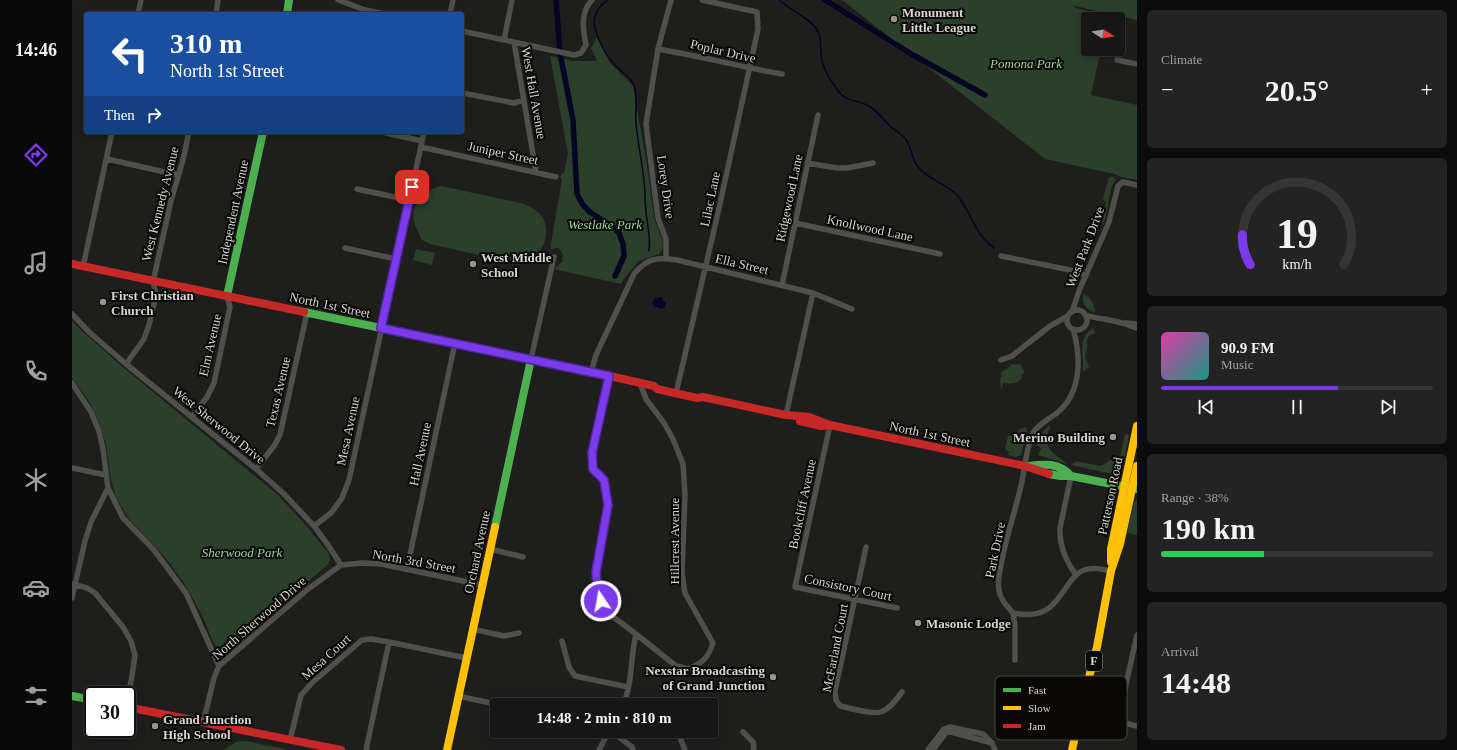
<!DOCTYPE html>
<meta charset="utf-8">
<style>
:root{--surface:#161616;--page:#232323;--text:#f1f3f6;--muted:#9e9fa1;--line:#353535;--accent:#7c3aed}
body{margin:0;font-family:"Times New Roman",serif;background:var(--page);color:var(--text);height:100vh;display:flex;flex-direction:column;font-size:15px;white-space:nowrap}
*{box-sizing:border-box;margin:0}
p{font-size:13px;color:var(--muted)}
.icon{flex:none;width:22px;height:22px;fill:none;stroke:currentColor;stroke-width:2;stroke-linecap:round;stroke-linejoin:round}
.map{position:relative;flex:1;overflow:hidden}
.side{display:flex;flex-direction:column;gap:10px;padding:10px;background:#0c0c0c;width:320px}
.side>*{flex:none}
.guide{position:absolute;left:12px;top:12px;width:380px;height:122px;border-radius:4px;box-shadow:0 2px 10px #0003,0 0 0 1px var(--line);background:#1a4fa0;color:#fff;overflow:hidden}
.needle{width:26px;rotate:102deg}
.buttons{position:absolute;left:1009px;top:12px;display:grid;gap:8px}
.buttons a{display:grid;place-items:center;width:44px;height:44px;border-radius:4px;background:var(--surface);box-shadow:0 2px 10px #0003,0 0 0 1px var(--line);font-size:20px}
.speed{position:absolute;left:12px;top:686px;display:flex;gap:8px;font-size:20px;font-weight:700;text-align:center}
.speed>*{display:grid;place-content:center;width:52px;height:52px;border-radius:50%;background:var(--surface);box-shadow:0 2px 10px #0003,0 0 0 1px var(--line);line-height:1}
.speed .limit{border:2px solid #111;border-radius:6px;background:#fff;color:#111}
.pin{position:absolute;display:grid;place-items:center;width:34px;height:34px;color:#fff;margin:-17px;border-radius:8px;box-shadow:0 2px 6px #0006}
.me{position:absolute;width:44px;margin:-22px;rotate:348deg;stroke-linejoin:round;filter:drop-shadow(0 0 3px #0008)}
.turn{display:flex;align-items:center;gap:14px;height:84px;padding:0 20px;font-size:18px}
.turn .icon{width:52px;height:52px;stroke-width:2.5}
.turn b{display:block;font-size:28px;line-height:34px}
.then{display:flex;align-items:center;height:38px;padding:0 20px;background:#0003;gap:8px;font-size:15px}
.big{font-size:30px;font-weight:700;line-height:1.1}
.side .tile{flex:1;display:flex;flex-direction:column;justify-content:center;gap:6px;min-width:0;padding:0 14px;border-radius:6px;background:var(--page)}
.side .dial{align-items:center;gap:0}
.dial svg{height:104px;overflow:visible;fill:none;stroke:var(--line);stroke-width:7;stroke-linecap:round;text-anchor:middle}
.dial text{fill:var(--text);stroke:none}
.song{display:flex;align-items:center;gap:12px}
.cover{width:48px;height:48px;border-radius:6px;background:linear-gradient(135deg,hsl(320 70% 55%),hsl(170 70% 35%))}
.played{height:4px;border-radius:2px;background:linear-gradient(90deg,var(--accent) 65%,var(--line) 65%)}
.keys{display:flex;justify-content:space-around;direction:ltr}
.heat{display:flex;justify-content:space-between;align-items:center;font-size:22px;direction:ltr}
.charge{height:6px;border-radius:3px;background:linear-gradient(90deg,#34c759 38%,var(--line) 0)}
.trip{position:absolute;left:418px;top:698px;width:228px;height:40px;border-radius:4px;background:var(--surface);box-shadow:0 2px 10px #0003,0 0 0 1px var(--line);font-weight:700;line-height:40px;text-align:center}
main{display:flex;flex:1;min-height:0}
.dock{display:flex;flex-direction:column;width:72px;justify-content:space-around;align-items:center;background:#090909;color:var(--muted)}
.dock .icon{width:28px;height:28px}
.dock .selected{color:var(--accent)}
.dock b{font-size:18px;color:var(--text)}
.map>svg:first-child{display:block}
.green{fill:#2b3f2b}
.water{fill:#030522}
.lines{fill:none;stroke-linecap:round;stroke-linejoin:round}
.stream{stroke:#030522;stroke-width:1.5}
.canal{stroke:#030522;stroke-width:5.5}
.street{stroke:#4f4f4e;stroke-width:5.5}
.fast{stroke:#4caf50;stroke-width:8}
.slow{stroke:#ffc107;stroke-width:8}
.jam{stroke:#c62828;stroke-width:8}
.route-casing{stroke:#51269a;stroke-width:10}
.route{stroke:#7c3aed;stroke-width:7}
.poi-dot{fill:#959593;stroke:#090807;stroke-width:1.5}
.labels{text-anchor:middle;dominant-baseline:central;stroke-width:4;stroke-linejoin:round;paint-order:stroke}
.shield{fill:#090807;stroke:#989896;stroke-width:1}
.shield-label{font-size:12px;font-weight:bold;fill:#d5d5d3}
.poi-label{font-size:13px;font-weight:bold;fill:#d5d5d3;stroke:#090807;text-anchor:start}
.street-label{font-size:13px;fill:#d5d5d3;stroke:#090807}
.park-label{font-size:13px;font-style:italic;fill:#98d79a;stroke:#090807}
.key{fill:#090807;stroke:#464644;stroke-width:1}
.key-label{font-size:11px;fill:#d5d5d3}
</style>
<main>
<nav class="dock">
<b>14:46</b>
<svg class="icon selected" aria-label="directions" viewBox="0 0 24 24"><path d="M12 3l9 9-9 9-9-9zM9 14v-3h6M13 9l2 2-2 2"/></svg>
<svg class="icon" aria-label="music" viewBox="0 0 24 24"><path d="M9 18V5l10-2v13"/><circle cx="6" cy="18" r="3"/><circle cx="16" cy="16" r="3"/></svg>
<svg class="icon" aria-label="phone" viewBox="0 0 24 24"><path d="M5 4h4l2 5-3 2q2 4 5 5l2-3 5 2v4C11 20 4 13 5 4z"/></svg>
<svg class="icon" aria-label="climate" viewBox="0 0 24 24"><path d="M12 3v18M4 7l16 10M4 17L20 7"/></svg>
<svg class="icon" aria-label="car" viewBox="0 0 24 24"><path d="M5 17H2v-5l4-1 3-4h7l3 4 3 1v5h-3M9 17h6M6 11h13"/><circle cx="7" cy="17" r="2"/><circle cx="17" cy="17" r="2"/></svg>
<svg class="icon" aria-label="filters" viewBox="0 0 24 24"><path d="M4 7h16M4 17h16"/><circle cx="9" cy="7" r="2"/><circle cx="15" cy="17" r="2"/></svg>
</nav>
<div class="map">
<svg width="1065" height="750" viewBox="0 0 1065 750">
<rect width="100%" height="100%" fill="#1e1e1d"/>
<!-- green -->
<path class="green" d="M 770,0 L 1065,0 L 1065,20 L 1003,6 L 1001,7 L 1037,17 L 1036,19 L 1016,19 L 1016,49 L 1029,49 L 1019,95 L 1065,105 L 1065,180 L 1049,177 L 1043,174 L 973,159 Z
M 525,37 L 538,63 L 561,86 L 575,165 L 582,217 L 591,242 L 590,250 L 587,254 L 567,261 L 554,276 L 549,284 L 482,269 L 490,262 L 491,254 L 486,248 L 478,249 L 490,179 L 488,178 L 490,173 L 492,173 L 496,154 L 478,56 L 501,61 L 525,61 L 519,48 Z
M 1038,177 L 1040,177 L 1044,179 C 1036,189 1037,211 1031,225 L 1030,223 L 1034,203 L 1031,198 L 1036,180 Z
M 369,186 L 449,203 C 457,206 462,208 468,214 C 482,231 471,257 451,261 C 447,262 442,262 439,262 L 358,244 L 350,240 C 347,234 344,228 342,222 C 338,205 353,189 369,186 Z
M 344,249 L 363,253 L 360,265 L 341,260 Z
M 1012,294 C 1019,298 1023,305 1023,312 C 1014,310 1008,303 1012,294 Z
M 0,321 L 11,332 L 52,368 L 207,496 L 233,524 L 257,554 L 258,559 L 256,564 L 160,651 L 156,652 L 150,651 L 142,644 L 129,613 L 112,583 L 93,557 L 56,518 L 44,497 L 39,480 L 34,445 L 28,425 L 17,401 L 0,378 Z
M 1021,328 L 1023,333 L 1017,336 L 1015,340 L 1015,347 L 1013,357 L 1017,367 L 1011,372 C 1012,354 1005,338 1021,328 Z
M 940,364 L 944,365 L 948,364 L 952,371 L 951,374 L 949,374 L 950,378 C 946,384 938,384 931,383 L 930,388 L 929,388 L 928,381 L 930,372 L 936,368 Z
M 978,425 C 978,429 975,433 975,438 C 974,453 987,456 996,464 L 966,455 L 969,449 L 968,447 L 964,445 C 966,436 971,430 978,425 Z
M 954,427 L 955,432 L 949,455 L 944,457 L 936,455 L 937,452 L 933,449 L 936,436 L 943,435 L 948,429 Z
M 1053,434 L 1057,435 L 1052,459 L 1051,462 L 1047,463 Z
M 1043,457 L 1046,458 L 1044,470 L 1042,471 L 1040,474 L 999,465 L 1004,461 L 1029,466 Z
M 1065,500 L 1065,535 L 1055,533 L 1062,502 Z
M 174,741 L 178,742 L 217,750 L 151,750 L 164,742 Z"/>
<!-- water -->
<path class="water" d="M 590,297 L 591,301 L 594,302 L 593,307 L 590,309 L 581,306 L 580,303 L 582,299 Z"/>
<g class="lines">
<!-- stream -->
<path class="stream" d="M 536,0 C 526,7 520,15 523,28 C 526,41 534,56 543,65 C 549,72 558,76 562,85 C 566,97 563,112 564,124 C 566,143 570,162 572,181 C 573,191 573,202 574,212 C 575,225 579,237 577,251
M 707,0 C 718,10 738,18 745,30 C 750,37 748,46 749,54 C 750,67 759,82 767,92 C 774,102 787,100 797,106 C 805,111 812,120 819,127 C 823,130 827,133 831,136 C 841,145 838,159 847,168 C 857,180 873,183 884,194 C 899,210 903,237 923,248"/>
<!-- canal -->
<path class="canal" d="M 484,0 L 488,53 L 501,120 L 505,194 L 511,205 L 518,212 L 542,228 L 547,233 L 551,244 L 552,256 L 543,276
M 753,0 L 841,55 L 913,95"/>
<!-- street -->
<path class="street" d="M 266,0 L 293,10 L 313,14
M 66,14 L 69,0
M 144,14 L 146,0
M 378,14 L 381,0
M 390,31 L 502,55 L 509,53 L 514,45 C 511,30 508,12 520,0
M 432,40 L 440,0
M 442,42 L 464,172
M 586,49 C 628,56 669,67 710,74
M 1045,60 L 1065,64
M 390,93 L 442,103 L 452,100
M 310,132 L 350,141
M 349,147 L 484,177
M 35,159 L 106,175
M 735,163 L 765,168 L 775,168 L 801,163
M 285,189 L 337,200
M 723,223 L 868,254
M 273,248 L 324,259
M 929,256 L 998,270 L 1014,276
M 594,258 L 594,239 L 586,218 L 574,124 L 586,49 L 599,0
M 11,267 L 40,132
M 710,285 L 746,115
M995 320a10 10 0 1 1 20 0a10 10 0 1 1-20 0Z
M 1000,312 L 1007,291 L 1037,222 L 1046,186 L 1051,182 L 1065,185
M 0,314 L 17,332 L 54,364 L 184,469 L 212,494 L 242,526 L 256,545 L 269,565
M 1013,315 C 1025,319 1037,319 1050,323 C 1055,324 1060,327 1065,328
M 1053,323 L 1065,324
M 1001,329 C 1009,356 1010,392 986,412 C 978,419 967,423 961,433 C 955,444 952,473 949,486 C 943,511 935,535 930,560 C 928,570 925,580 927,590 C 928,599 935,606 941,613 C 975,619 980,607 998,582 C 1002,577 1006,572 1012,570 C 1021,567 1030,569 1039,571
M 459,359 L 482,257
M 929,360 L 940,356 L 978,326 L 996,316
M 54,364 L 72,339 L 77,325 L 84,295 L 81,281 L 83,273 L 99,201 L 111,160 L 117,132
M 519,372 L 524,355 L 562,274 C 575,258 585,257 605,260 L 741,293 L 780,309
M 537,376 L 520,453 L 521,469 L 532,480 L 536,505 L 524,572 L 525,587 L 529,601 L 536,613 L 564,634 C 558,658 561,683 551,705
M 0,383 L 19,412 L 27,431 L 31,449 L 36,488 L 51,518 L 82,550 L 114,593 L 147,666
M 605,389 L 646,213 L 686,29 L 685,12 L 630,0
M 714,415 L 741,293
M 120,417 L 135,397 L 142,383 L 158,307 L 155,296
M 758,425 L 723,587 L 825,608
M 0,468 L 34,475
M 184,469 L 202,446 L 208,435 L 235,313
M 999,476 L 988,528 C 987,545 994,561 1004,575
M 242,526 L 259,513 L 270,498 L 277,480 L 352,132
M 794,547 L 763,691 L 764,700 L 768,706 C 778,708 800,715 809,712 C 818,709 825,699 830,692
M 418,549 L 451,557
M 269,565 L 290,563 L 309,564 L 410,585
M 335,569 L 383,343
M 0,584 L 15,588 L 23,593 L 51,627 L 59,641 L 63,655 L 60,676 L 55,702
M 0,598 L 13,541 L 19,522 L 36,488
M 941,613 L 943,626 L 943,660
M 400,629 L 432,636 L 447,633
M 564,634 L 604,666 L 616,669 C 631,663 636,658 641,643 L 613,593 L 610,573 L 613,495 L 611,464 L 601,439 L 592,423 L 574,399 L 568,383
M 1065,635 L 1048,711 C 1049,723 1054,724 1065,726
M 490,641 L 497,667 L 503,676 L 556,687
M 386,696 L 428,705
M 131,723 L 142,678 L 147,666 L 236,589 L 269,565
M 539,731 L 560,747 L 561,750
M 671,732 L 681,742 L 682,750
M 607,735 L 613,750
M 218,740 L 229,695 L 241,682 L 290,640 L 299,639 L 317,642 L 394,658
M 294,750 L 317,642
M 527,750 L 537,731
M 856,750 L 872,729 L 878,727 L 911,734 L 920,743
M 861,750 L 875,731 L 920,743 L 923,750"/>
<!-- fast -->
<path class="fast" d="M 215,14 L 217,0
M 155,296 L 191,132
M 232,312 L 511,370
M 956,466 C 972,464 987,462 999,476
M 977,474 L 988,476 L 999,476 L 1065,489
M 423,527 L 459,359
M 0,696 L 21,700"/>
<!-- slow -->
<path class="slow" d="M 1039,562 L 1039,549 L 1065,426
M 375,750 L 423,527
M 1000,750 L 1012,696 L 1025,647 L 1039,571 L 1048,544 L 1065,466"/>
<!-- jam -->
<path class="jam" d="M 0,264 L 232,312
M 511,370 L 582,386 L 585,389 L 625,398 L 631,397 L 714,415 L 737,417 L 758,425
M 728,421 L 749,426 L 758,425 L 953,466 L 977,474
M 55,707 L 269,750"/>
</g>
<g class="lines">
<defs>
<path id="route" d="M 340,187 L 309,328 L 537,376 L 520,453 L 521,469 L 532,480 L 536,505 L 524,572 L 525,587 L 529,601"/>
</defs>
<!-- route casing -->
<use href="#route" class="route-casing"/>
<!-- route -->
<use href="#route" class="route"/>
</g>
<!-- markers -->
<g class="poi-dot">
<circle cx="822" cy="19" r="4"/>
<circle cx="401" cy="264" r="4"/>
<circle cx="31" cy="302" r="4"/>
<circle cx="1041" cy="437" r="4"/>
<circle cx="846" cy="623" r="4"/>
<circle cx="701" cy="677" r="4"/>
<circle cx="83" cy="726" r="4"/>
</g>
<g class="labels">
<!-- shield labels -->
<rect class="shield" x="1014" y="651" width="16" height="20" rx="3"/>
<g class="shield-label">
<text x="1022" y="661">F</text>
</g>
<!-- poi labels -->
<g class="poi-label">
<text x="830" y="12">Monument<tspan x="830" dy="15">Little League</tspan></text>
<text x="409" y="257">West Middle<tspan x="409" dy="15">School</tspan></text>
<text x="39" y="295">First Christian<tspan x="39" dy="15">Church</tspan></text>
<text x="1033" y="437" text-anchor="end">Merino Building</text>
<text x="854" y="623">Masonic Lodge</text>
<text x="693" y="670" text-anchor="end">Nexstar Broadcasting<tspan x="693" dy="15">of Grand Junction</tspan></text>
<text x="91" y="719">Grand Junction<tspan x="91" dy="15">High School</tspan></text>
</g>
<!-- street labels -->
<g class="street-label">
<text transform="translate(651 51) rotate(13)">Poplar Drive</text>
<text transform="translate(462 93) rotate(80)">West Hall Avenue</text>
<text transform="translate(431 153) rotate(12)">Juniper Street</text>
<text transform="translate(594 187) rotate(82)">Lorey Drive</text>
<text transform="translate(717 198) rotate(-78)">Ridgewood Lane</text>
<text transform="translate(638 199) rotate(-78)">Lilac Lane</text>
<text transform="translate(88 204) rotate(-76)">West Kennedy Avenue</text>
<text transform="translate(161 212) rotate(-78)">Independent Avenue</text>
<text transform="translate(798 228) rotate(12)">Knollwood Lane</text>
<text transform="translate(1013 247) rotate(-69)">West Park Drive</text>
<text transform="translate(670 264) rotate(13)">Ella Street</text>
<text transform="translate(258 305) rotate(12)">North 1st Street</text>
<text transform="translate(138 345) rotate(-77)">Elm Avenue</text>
<text transform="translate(206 392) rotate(-77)">Texas Avenue</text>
<text transform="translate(147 425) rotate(39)">West Sherwood Drive</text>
<text transform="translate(276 431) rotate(-78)">Mesa Avenue</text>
<text transform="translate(858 434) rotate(12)">North 1st Street</text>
<text transform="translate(348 454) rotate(-78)">Hall Avenue</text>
<text transform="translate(1038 496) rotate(-78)">Patterson Road</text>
<text transform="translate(730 504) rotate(-78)">Bookcliff Avenue</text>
<text transform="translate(602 541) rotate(-90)">Hillcrest Avenue</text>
<text transform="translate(923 550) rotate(-78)">Park Drive</text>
<text transform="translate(405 552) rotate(-78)">Orchard Avenue</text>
<text transform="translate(342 561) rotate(10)">North 3rd Street</text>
<text transform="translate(776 587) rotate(12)">Consistory Court</text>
<text transform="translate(187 618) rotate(-41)">North Sherwood Drive</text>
<text transform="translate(763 648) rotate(-79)">McFarland Court</text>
<text transform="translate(254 657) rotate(-42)">Mesa Court</text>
</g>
<!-- park labels -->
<g class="park-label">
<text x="954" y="63">Pomona Park</text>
<text x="533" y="224">Westlake Park</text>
<text x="170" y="552">Sherwood Park</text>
</g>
</g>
<!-- legend -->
<rect x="923" y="676" width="132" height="64" rx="6" class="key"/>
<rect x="931" y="688" width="18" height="4" fill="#4caf50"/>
<rect x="931" y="706" width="18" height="4" fill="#ffc107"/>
<rect x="931" y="724" width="18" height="4" fill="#c62828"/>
<g class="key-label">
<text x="956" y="694">Fast</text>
<text x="956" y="712">Slow</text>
<text x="956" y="730">Jam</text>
</g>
</svg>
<div class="buttons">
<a><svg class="needle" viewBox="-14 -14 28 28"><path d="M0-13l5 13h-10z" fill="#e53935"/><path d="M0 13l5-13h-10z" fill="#9e9fa1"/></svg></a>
</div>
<div class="speed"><div class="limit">30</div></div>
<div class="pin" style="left:340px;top:187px;background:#d93025"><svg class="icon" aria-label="arrive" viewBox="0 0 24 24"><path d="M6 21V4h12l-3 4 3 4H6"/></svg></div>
<svg class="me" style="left:529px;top:601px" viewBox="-20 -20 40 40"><circle r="17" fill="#7c3aed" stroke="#fff" stroke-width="3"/><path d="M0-11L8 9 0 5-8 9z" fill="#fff"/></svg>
<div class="trip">14:48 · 2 min · 810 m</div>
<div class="guide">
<div class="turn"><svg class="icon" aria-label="left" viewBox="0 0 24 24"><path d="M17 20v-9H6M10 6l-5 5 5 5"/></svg><div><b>310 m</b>North 1st Street</div></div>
<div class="then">Then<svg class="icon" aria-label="right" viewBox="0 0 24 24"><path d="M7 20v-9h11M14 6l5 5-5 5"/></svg></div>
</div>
</div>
<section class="side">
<div class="tile"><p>Climate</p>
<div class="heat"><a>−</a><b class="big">20.5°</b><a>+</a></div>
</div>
<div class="tile dial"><svg viewBox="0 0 100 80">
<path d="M14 69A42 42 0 1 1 86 69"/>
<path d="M14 69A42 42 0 0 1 8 46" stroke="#7c3aed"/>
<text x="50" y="56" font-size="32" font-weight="700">19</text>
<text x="50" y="72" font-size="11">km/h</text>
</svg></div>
<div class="tile">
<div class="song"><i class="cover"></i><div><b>90.9 FM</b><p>Music</p></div></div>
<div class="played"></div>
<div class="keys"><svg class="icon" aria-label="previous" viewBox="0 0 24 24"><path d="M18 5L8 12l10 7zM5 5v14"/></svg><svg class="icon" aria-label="pause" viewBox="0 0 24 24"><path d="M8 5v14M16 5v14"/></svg><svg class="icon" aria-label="next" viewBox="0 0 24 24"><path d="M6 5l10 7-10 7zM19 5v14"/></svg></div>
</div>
<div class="tile"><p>Range · 38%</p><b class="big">190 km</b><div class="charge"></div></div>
<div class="tile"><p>Arrival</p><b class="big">14:48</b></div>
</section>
</main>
